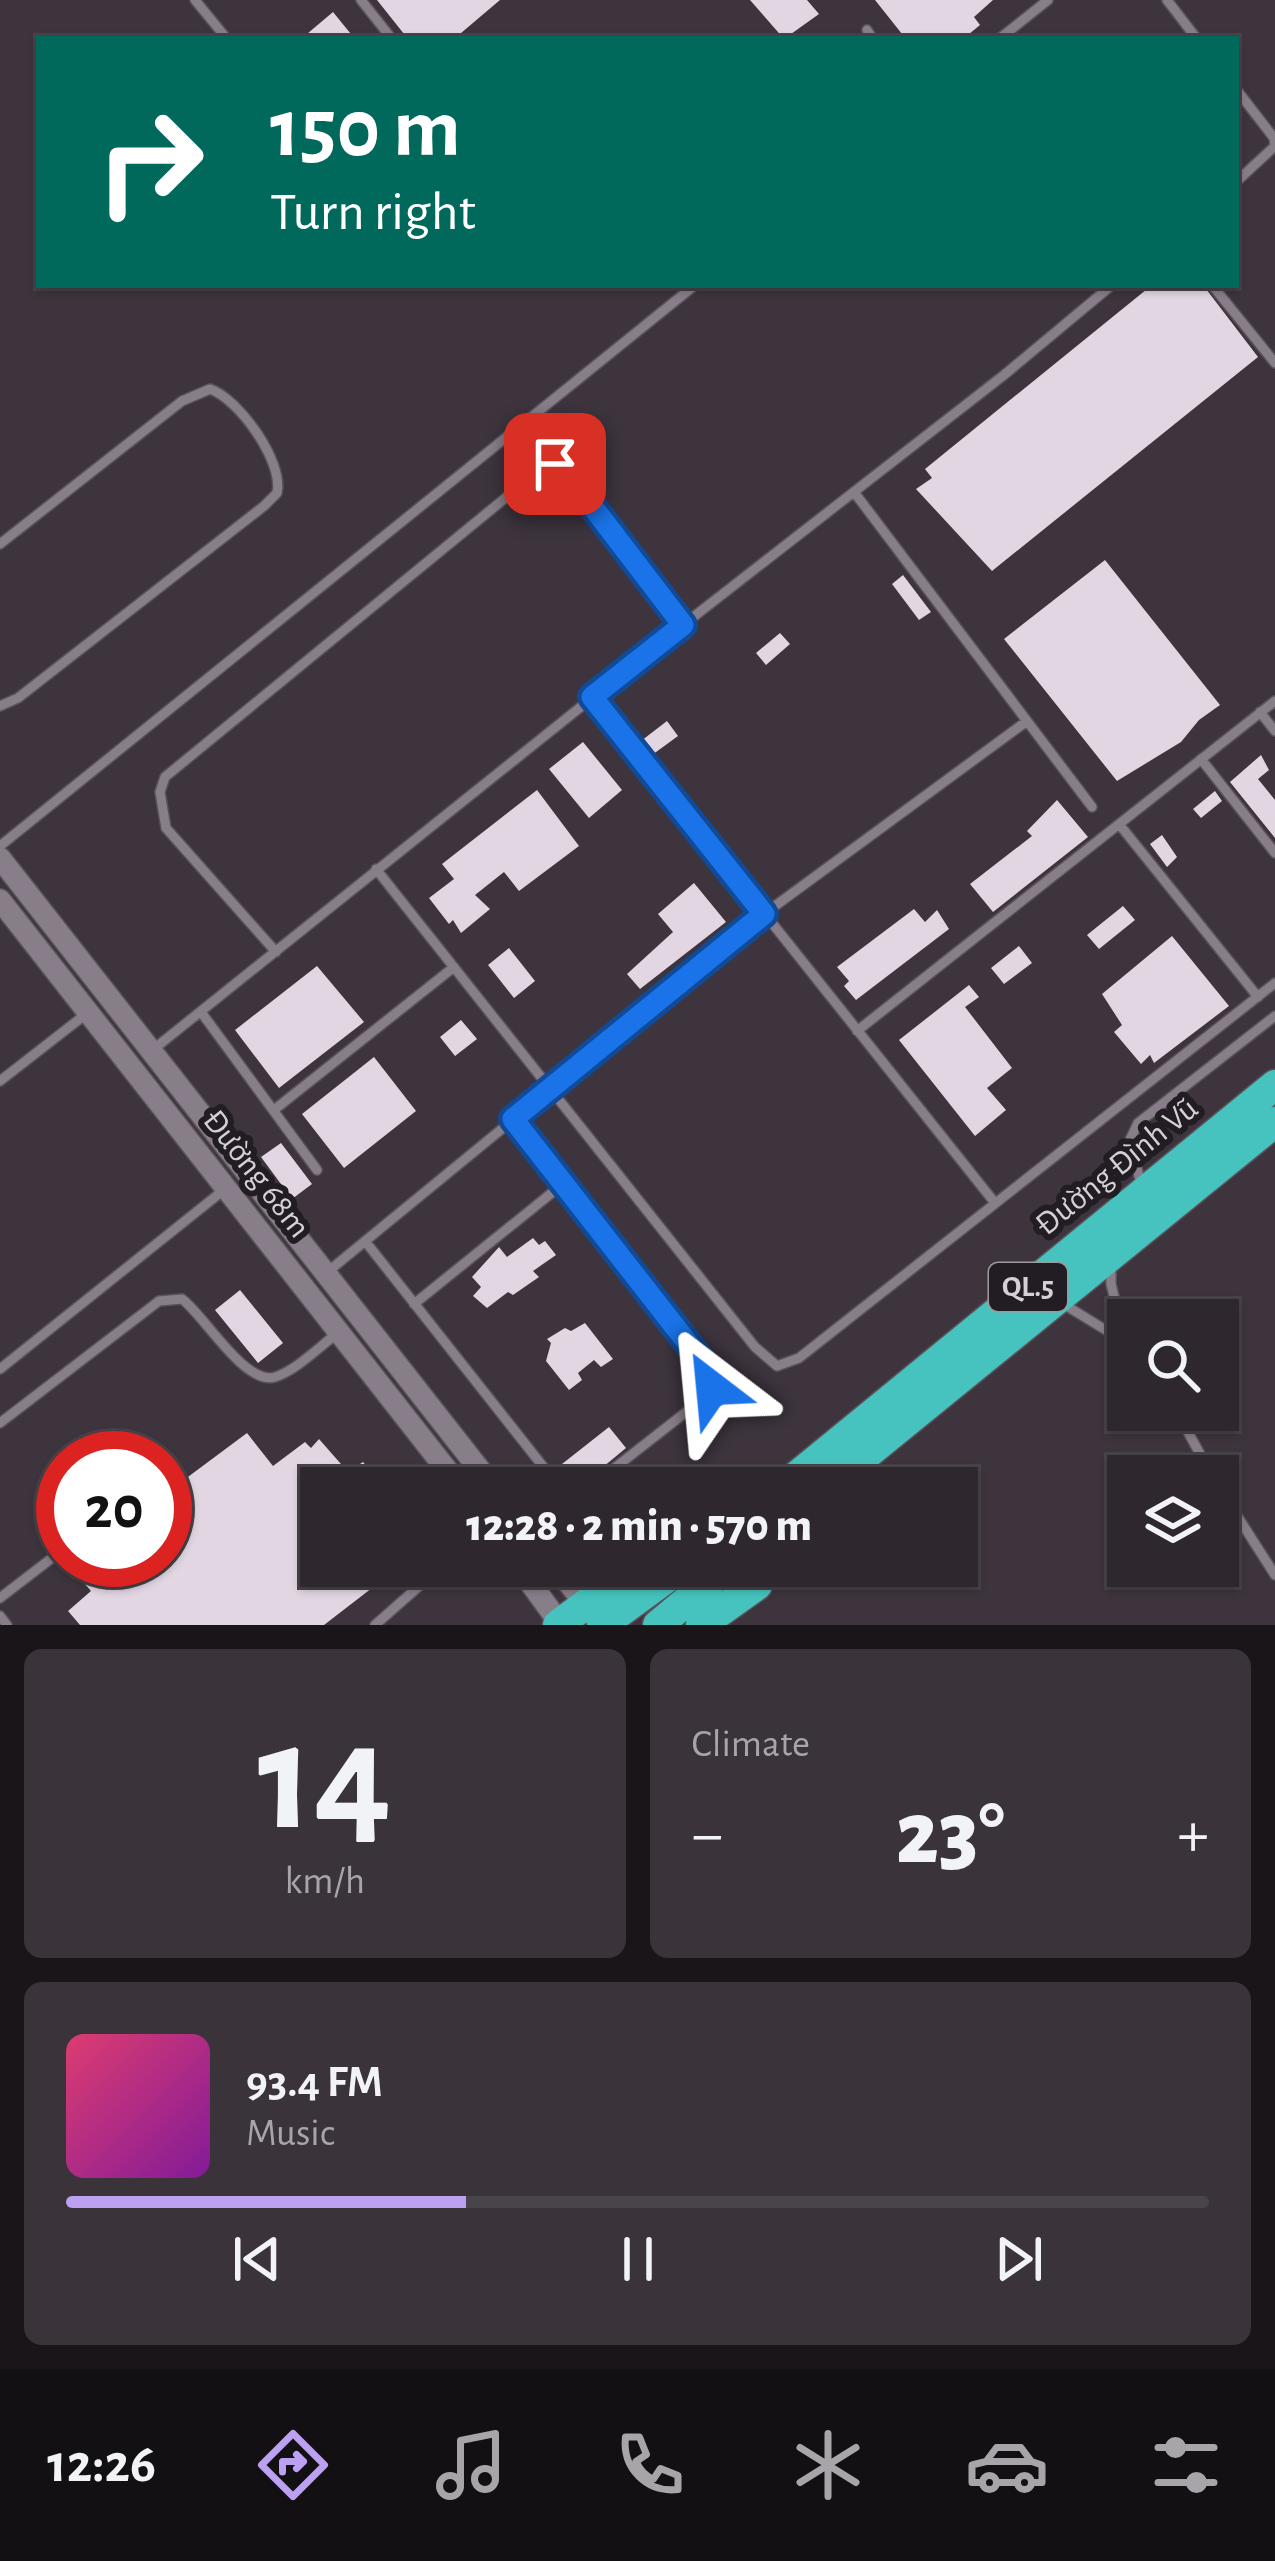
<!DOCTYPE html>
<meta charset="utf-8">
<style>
:root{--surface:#2e272e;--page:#3a333a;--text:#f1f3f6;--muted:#a7a5aa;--line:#49444a;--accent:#bca0f2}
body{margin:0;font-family:"Alegreya Sans",sans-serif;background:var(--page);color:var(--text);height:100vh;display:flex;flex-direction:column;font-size:45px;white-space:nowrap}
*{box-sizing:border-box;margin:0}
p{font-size:39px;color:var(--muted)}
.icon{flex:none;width:66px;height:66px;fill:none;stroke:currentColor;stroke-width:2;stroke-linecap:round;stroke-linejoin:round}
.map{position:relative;height:1625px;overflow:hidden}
.side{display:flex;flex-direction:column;gap:24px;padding:24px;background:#191519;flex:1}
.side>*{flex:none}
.top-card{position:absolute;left:36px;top:36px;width:1203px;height:252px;border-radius:0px;box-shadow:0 3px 9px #0004,0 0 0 3px var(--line);background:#00695c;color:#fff;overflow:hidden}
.controls{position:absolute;left:1107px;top:1299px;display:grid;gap:24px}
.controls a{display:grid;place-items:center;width:132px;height:132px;border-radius:0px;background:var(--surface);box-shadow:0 3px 9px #0004,0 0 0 3px var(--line);font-size:60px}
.speed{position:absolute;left:36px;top:1431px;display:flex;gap:24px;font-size:60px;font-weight:700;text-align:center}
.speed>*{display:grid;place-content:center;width:156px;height:156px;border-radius:50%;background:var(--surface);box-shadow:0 3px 9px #0004,0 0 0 3px var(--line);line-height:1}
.speed .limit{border:18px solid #d22;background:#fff;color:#111}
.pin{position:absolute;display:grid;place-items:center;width:102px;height:102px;color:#fff;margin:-51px;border-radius:24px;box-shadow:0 6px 18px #0006}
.me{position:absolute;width:132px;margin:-66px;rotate:331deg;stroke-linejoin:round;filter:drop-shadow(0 0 9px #0008)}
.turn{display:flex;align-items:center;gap:42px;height:252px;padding:0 36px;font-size:54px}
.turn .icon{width:156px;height:156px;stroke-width:2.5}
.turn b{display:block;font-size:84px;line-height:102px}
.big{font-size:90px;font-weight:800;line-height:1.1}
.side .widget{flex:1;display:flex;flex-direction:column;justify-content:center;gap:18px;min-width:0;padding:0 42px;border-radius:18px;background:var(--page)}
.side .dial{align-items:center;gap:0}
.dial b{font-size:156px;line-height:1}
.song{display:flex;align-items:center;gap:36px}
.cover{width:144px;height:144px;border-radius:18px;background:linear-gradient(135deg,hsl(340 70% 55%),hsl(290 70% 35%))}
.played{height:12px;border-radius:6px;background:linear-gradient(90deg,var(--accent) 35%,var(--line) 35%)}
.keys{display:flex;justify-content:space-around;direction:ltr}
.heat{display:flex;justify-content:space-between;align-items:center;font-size:66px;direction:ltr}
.side .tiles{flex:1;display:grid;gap:24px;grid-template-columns:1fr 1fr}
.widget:last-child{grid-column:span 2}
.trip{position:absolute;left:300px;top:1467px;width:678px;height:120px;border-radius:0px;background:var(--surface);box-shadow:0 3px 9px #0004,0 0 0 3px var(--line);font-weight:800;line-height:120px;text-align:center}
.dock{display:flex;height:192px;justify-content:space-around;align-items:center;background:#121012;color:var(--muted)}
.dock .icon{width:84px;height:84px}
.dock .current{color:var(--accent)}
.dock b{font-size:54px;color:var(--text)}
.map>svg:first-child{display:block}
.building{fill:#e1d6e2}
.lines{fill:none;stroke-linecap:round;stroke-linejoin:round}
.service-casing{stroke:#59525a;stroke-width:12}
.tertiary-casing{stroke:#59525a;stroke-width:24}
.trunk-casing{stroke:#59525a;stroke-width:33}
.service{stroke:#887e89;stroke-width:9}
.tertiary{stroke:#887e89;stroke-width:21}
.trunk{stroke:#46c3be;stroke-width:30}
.route-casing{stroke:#114b97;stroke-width:30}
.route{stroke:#1a73e8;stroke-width:21}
.labels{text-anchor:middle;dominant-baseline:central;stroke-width:12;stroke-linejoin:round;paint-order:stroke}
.shield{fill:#211d22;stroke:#9f9aa0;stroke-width:3}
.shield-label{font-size:30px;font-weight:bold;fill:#d5d0d6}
.street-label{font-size:33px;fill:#d5d0d6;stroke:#211d22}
</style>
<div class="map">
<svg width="1275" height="1625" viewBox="0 0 1275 1625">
<rect width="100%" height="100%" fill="#3d343e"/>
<!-- building -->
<path class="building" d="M 377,0 L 500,0 L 454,39 L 408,39 Z
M 750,0 L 807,0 L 819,14 L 784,39 Z
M 875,0 L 993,0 L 974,17 L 980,25 L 963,39 L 906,39 Z
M 333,12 L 355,39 L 301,39 Z
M 1152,285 L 1203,285 L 1258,357 L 992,571 L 916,489 L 932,478 L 925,469 Z
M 1105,560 L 1220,705 L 1199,720 L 1181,742 L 1117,781 L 1004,639 Z
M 903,575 L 931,612 L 919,620 L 892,584 Z
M 780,633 L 790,644 L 766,665 L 756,653 Z
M 667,721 L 678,736 L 652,755 L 641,741 Z
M 583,742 L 622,790 L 589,818 L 549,769 Z
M 1261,755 L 1269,770 L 1258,779 L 1275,800 L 1275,838 L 1230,782 Z
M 537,790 L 579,846 L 519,891 L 504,872 L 475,895 L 490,909 L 461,933 L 453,920 L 449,924 L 429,898 L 454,879 L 442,864 Z
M 1215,791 L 1222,801 L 1201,818 L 1193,809 Z
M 1057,800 L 1088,837 L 993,912 L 970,884 L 1032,836 L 1027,831 Z
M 1162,835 L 1177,857 L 1167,867 L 1150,844 Z
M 694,883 L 726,922 L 640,989 L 627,974 L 673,932 L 658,914 Z
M 1123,906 L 1135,920 L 1099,949 L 1087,935 Z
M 914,909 L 925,922 L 937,910 L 949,929 L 856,1000 L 844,986 L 849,981 L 837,967 Z
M 1172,936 L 1229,1006 L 1154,1063 L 1150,1055 L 1141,1064 L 1114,1032 L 1122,1025 L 1102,994 Z
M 1019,946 L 1032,963 L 1004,984 L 991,968 Z
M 509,948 L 535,981 L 514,998 L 488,965 Z
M 317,966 L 364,1022 L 279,1088 L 235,1030 Z
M 969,985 L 979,997 L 965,1007 L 1012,1068 L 987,1088 L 1006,1110 L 975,1136 L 899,1040 Z
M 461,1020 L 477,1039 L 455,1056 L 440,1037 Z
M 374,1057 L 416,1111 L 344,1168 L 302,1114 Z
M 281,1143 L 312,1184 L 292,1199 L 261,1157 Z
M 533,1238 L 539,1245 L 545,1241 L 556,1255 L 533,1271 L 539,1277 L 513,1295 L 508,1292 L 487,1308 L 473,1296 L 481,1287 L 472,1277 L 499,1247 L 507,1257 Z
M 240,1290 L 283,1343 L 258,1363 L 215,1310 Z
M 585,1323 L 613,1359 L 601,1367 L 594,1360 L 578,1373 L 582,1380 L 569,1390 L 546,1361 L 551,1343 L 547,1339 L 565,1328 L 571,1331 Z
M 609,1427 L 626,1448 L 580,1486 L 562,1464 Z
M 247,1433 L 273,1466 L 305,1442 L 311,1448 L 319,1439 L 348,1472 L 363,1462 L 374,1475 L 353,1488 L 321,1488 L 321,1566 L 354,1566 L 372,1588 L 324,1625 L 80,1625 L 68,1611 L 91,1591 L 71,1568 L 82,1560 L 165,1560 L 165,1494 Z"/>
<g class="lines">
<defs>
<path id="service" d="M 195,0 L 227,39
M 361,0 L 392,39
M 1167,0 L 1197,39
M 867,30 L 873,39
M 999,39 L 1048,0
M 1236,89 L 1274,138 L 1275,146 L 1236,182
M 1212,285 L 1275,363
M 854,492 L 1092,807
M 0,544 L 182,401 L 210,389 C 239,399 284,462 277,493 L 264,506 L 18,698 L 0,706
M 592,697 L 995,1203
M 1260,712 L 1275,731
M 1201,759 L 1275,853
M 1119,824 L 1258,997
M 0,846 L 695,285
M 376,869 L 755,1347 L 777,1366 L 799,1358 L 1275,983
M 276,952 L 166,828 L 160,792 L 165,777 L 537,472 L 555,464 L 563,468 L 683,625
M 201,1012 L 317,1170
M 857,1031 L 1275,701
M 150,1052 L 683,625 L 1004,375 L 1112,285
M 0,1081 L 86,1014
M 274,1110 L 454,967
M 513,1119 L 704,1364 L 712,1388 L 704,1398 L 589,1488
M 1142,1186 L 1129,1142 L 1138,1123 L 1275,1016
M 365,1241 L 560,1488
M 1111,1264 L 1111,1284 L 1125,1340
M 325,1274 L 764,914 L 1027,721
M 1060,1302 L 1127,1343
M 414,1304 L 564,1183
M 0,1369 L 225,1189
M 1176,1410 L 1212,1476
M 0,1423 L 159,1301 L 182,1299 C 204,1315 245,1386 275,1377 C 297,1370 321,1345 339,1332
M 1218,1486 L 1275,1575
M 414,1488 L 443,1465
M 0,1598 L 52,1558
M 0,1616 L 7,1625
M 375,1625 L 442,1566"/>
<path id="tertiary" d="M 0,858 L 494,1488
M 0,900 L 461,1488
M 518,1566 L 561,1625
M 555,1566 L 586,1605 L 588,1613"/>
<path id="trunk" d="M 782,1488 L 1275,1085
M 825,1488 L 1275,1122
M 558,1625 L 637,1566
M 602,1625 L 683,1566
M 658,1625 L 729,1566
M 701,1625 L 757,1585 L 760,1566"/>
</defs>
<!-- service casing -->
<use href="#service" class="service-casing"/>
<!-- tertiary casing -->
<use href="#tertiary" class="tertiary-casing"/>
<!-- trunk casing -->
<use href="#trunk" class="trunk-casing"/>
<!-- service -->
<use href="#service" class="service"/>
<!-- tertiary -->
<use href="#tertiary" class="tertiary"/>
<!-- trunk -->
<use href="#trunk" class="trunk"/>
</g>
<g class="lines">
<defs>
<path id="route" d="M 555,464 L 563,468 L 683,625 L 592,697 L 764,914 L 513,1119 L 704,1364 L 712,1388"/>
</defs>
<!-- route casing -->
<use href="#route" class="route-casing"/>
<!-- route -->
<use href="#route" class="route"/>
</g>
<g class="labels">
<!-- shield labels -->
<rect class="shield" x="989" y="1263" width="78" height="48" rx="9"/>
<g class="shield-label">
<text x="1028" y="1287">QL.5</text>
</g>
<!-- street labels -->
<g class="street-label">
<text transform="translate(1117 1167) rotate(-39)">Đường Đình Vũ</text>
<text transform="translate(256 1174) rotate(52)">Đường 68m</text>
</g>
</g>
</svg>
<div class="controls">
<a><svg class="icon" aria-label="search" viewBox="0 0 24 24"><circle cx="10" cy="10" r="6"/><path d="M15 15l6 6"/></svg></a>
<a><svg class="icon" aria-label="layers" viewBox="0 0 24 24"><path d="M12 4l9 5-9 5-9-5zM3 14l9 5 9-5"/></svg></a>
</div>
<div class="speed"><div class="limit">20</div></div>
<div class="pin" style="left:555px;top:464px;background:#d93025"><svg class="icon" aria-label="arrive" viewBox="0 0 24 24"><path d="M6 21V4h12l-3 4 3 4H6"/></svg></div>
<svg class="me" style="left:712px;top:1388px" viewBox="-20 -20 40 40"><path d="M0-17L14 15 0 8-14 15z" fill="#1a73e8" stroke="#fff" stroke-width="4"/></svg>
<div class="trip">12:28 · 2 min · 570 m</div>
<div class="top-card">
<div class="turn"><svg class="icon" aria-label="right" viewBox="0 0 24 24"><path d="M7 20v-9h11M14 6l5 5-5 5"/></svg><div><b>150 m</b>Turn right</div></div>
</div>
</div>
<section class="side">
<div class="tiles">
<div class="widget dial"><b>14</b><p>km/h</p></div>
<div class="widget"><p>Climate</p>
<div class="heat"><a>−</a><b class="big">23°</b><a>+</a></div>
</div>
<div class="widget">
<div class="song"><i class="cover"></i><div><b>93.4 FM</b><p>Music</p></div></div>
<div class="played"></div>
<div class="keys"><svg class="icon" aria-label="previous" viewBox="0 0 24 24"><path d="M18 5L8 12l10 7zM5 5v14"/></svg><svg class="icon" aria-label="pause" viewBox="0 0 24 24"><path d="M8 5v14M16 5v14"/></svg><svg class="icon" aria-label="next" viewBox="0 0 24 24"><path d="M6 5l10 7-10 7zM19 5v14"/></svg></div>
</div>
</div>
</section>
<nav class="dock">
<b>12:26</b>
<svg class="icon current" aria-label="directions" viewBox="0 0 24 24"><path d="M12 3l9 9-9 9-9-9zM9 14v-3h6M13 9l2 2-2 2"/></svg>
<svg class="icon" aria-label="music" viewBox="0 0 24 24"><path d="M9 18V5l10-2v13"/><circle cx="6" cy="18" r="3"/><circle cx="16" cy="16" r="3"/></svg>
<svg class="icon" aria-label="phone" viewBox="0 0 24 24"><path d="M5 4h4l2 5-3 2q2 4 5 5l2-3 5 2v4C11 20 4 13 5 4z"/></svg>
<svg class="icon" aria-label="climate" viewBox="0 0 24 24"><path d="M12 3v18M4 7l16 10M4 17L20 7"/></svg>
<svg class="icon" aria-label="car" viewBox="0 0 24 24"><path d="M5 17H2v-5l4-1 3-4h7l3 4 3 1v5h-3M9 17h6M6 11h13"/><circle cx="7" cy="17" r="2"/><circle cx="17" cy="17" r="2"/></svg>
<svg class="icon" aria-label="filters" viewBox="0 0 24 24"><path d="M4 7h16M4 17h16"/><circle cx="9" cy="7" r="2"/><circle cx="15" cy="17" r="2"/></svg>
</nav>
